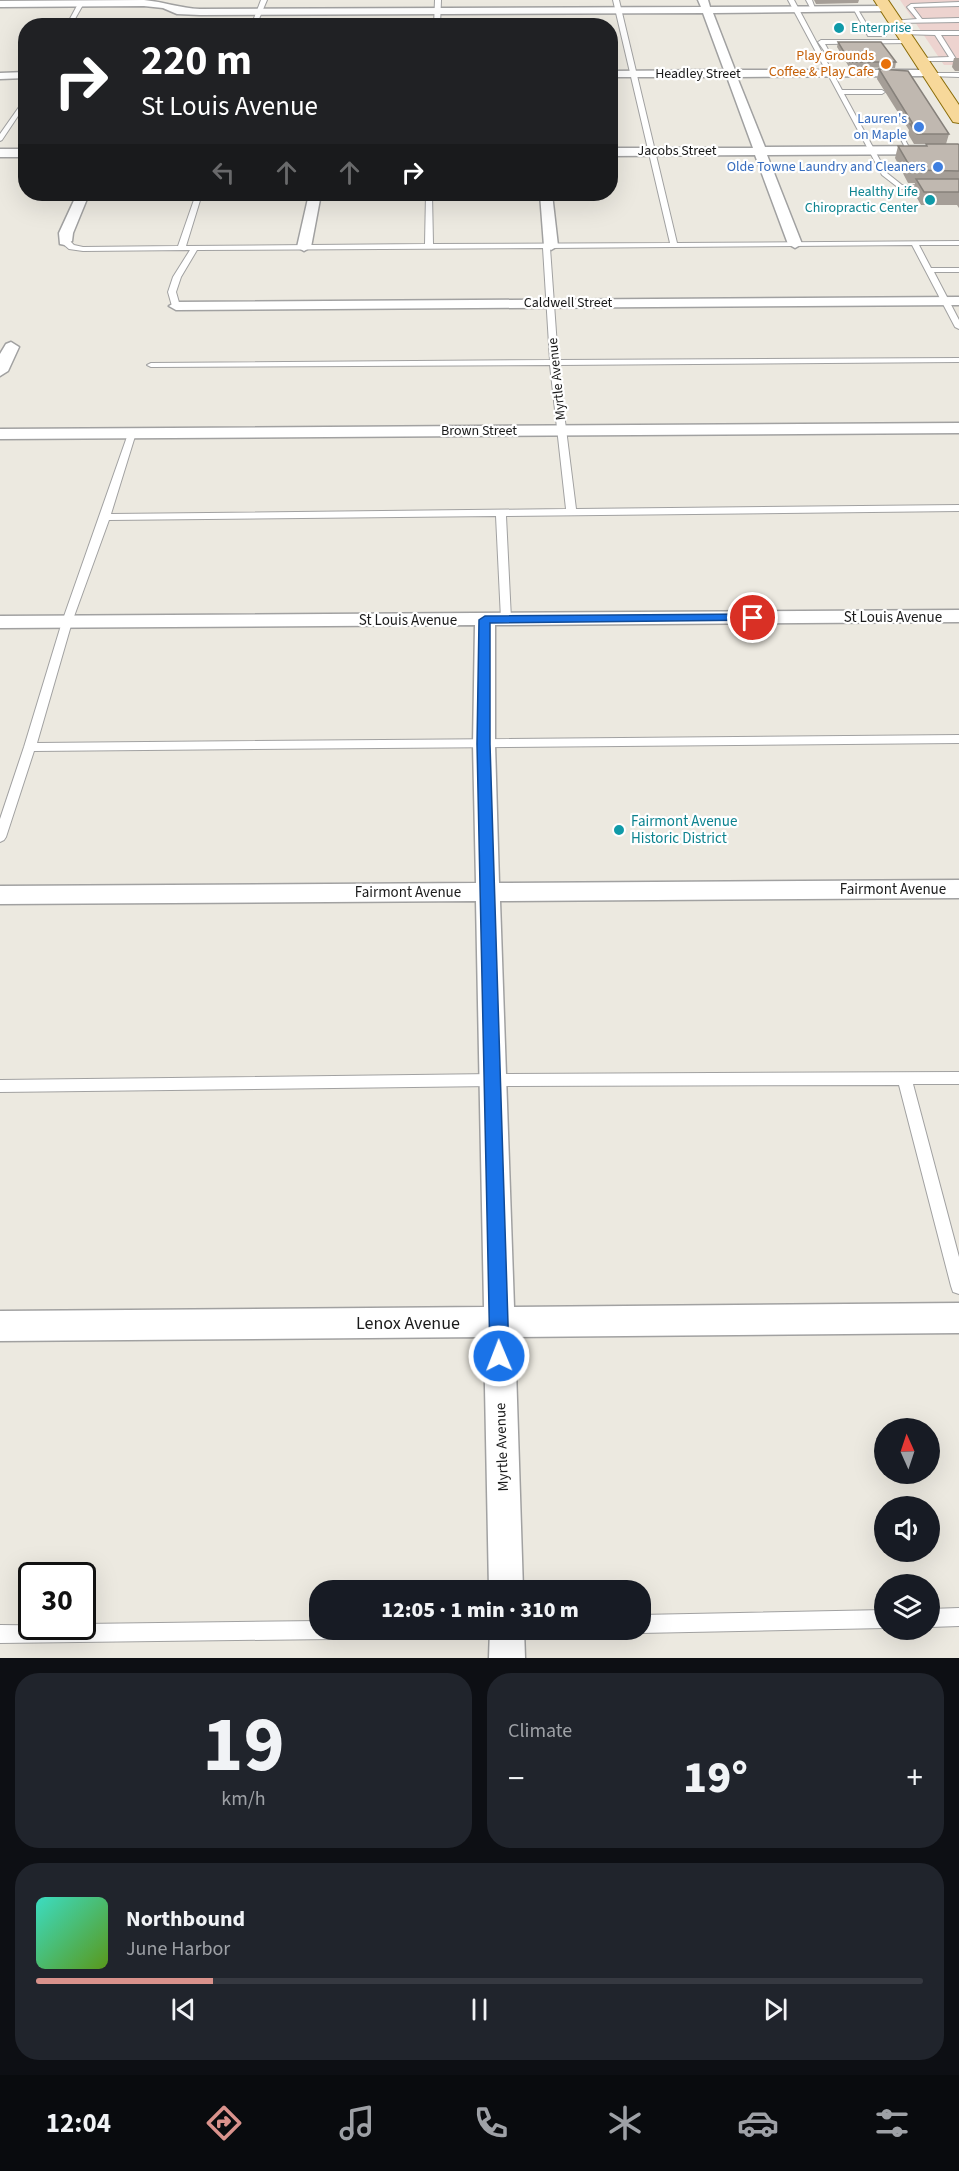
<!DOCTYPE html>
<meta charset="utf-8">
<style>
:root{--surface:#171b24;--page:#20242c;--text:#f1f3f6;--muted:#9ea1a6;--line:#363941;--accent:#d9928c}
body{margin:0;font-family:"Source Sans 3",sans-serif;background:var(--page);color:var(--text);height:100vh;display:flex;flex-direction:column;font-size:22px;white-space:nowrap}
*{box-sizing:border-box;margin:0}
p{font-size:20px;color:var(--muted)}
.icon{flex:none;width:33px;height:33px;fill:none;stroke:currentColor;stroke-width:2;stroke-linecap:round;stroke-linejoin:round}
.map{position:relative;height:1658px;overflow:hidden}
.drawer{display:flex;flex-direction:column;gap:15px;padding:15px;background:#0d0f14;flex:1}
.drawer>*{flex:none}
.hud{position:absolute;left:18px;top:18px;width:600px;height:183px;border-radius:24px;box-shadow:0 6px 24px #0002;background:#202124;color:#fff;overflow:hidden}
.needle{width:39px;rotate:357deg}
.controls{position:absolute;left:874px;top:1418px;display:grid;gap:12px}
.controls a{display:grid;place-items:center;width:66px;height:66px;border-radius:50%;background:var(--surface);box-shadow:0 6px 24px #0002;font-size:30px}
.speed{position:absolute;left:18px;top:1562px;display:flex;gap:12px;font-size:30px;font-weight:700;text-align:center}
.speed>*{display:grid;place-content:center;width:78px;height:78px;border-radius:50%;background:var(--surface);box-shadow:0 6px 24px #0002;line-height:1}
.speed .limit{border:3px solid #111;border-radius:9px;background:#fff;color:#111}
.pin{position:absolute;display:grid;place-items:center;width:51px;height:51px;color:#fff;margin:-26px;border:3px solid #fff;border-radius:50%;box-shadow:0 2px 6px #0007}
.me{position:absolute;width:66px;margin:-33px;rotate:359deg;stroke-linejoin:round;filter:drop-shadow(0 0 4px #0008)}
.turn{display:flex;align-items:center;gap:21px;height:126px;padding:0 24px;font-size:27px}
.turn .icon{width:78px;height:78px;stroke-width:2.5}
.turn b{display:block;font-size:42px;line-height:51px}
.lanes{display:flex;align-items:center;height:57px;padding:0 24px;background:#0003;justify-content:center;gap:30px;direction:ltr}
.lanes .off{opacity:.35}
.big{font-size:45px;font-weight:800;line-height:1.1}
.drawer .tile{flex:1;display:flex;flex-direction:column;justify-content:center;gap:9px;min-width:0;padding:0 21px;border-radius:24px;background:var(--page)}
.drawer .dial{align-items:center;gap:0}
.dial b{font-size:78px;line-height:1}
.song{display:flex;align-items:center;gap:18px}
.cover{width:72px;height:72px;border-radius:9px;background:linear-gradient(135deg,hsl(170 70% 55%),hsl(90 70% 35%))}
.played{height:6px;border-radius:3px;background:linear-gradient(90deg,var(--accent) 20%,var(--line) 20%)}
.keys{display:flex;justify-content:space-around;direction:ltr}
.heat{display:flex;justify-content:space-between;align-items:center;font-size:33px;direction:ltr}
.drawer .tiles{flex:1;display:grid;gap:15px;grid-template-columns:1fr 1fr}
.tile:last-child{grid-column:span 2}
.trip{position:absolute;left:309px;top:1580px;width:342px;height:60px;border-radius:24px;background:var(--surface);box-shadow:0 6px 24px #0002;font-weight:800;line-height:60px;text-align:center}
.dock{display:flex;height:96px;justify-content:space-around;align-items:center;background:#090b0e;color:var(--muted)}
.dock .icon{width:42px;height:42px}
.dock .on{color:var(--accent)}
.dock b{font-size:27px;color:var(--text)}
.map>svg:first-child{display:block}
.commercial{fill:#edd3cf}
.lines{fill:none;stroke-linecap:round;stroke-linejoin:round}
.service-casing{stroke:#a1a1a1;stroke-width:2}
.minor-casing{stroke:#a1a1a1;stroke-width:3}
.primary-casing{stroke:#8a6c07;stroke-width:2}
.service{fill:#fff;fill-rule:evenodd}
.minor{fill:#fff;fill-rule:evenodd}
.primary{fill:#f7d89a;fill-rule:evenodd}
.wall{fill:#a59e97}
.building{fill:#c0b8b0;stroke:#86817b;stroke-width:1.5}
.route{fill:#1a73e8;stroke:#114b97;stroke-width:1.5}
.culture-dot{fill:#0f9aa8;stroke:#fff;stroke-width:2}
.food-dot{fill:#e8710a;stroke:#fff;stroke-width:2}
.shop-dot{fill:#3f7fe0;stroke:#fff;stroke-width:2}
.labels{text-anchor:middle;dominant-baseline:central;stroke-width:4.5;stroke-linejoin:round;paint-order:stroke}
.far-culture-label{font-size:14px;fill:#0d838f;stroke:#fff;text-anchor:start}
.far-food-label{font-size:14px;fill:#c56008;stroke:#fff;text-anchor:end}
.far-street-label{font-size:14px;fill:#1a1a1a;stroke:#fff}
.far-shop-label{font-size:14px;fill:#366cbe;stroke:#fff;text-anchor:end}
.street-label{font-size:15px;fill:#1a1a1a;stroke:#fff}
.culture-label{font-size:15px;fill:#0d838f;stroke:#fff;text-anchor:start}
.near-street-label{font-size:18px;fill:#1a1a1a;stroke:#fff}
</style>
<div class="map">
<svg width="959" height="1658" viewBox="0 0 959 1658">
<rect width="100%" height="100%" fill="#ece9e0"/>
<!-- commercial -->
<path class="commercial" d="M 900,0 L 959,0 L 959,65 L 944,65 Z"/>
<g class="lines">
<defs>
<path id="service" d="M 261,0 L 267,0 L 256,26 L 251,26 Z
M 435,0 L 441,0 L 440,26 L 434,26 Z
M 613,0 L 619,0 L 677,243 L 959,241 L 959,245 L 919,245 L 931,268 L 959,268 L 959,272 L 934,272 L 959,320 L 959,329 L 955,327 L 912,245 L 550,248 L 558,360 L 959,358 L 959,362 L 558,365 L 576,509 L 959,505 L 959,511 L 506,516 L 511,619 L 506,622 L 501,619 L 496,516 L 109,520 L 72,622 L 37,743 L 959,735 L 959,743 L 34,751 L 6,837 L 4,840 L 0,842 L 0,819 L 24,747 L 62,622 L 129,431 L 136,433 L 111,514 L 566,509 L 550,365 L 151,367 L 147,365 L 151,363 L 550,360 L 543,248 L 197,250 L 181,277 L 176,292 L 180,306 L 176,308 L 172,306 L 168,292 L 173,277 L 190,250 L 83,251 L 69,249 L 62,243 L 62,239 L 68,239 L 74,245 L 83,247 L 178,246 L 196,194 L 202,194 L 186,246 L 425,244 L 426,194 L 432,194 L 433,244 L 670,243 Z
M 788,0 L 794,0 L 842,90 L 882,90 L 885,92 L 882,94 L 844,94 L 887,173 L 902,185 L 959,186 L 959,190 L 900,189 L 882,175 Z
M 806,0 L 812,0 L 816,11 L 812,11 Z
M 79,2 L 84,3 L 71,26 L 66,26 Z
M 959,2 L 959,6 L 913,7 L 922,19 L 959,18 L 959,22 L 895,23 L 892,21 L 917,19 L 907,7 L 911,4 Z
M 853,8 L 857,8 L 872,33 L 884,33 L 886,36 L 868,36 Z
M 903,31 L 959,31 L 959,35 L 941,35 L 956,59 L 953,61 L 919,61 L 921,58 L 949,57 L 935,35 L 901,34 Z
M 909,40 L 911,43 L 825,44 L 830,53 L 827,55 L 818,42 L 821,40 Z
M 931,73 L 959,73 L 959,77 L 929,76 Z
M 26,97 L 26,104 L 2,140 L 0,141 L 0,134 Z
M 898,134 L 902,134 L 911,151 L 907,151 Z
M 959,1072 L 959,1084 L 913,1084 L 959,1257 L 959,1294 L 953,1292 L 951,1286 L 899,1085 L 493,1086 L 0,1092 L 0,1080 L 493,1074 Z
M 959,1608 L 959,1626 L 930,1627 L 930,1609 Z
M 885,1610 L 885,1628 L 640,1633 L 633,1629 L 640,1629 L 640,1615 Z
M 320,1621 L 320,1629 L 418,1629 L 416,1636 L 409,1638 L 0,1643 L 0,1625 L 82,1626 L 82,1624 Z"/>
<path id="minor" d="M 144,0 C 164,2 180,8 200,9 L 701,7 L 698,0 L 708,0 L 710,7 L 888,6 L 891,7 L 891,11 L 713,13 L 735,70 L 929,70 L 934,73 L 929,76 L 737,77 L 765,147 L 959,146 L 959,154 L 767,155 L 802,244 L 795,248 L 788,244 L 755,155 L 610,156 L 610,148 L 753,148 L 727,77 L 610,77 L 610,71 L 724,70 L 703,13 L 200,15 L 177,14 L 163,8 L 144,6 L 0,7 L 0,1 Z
M 26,72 L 26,78 L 0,79 L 0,73 Z
M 0,149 L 26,149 L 26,157 L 0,157 Z
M 77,194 L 89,194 L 73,233 L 72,241 L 65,245 L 60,244 L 59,233 Z
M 309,194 L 321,194 L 311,247 L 304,251 L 297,247 Z
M 540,194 L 552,194 L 558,246 L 551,250 L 544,246 Z
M 959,297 L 959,305 L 176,310 L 169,306 L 176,302 Z
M 11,342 L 19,347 L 8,371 L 0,376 L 0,354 L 6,344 Z
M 959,423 L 959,433 L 0,439 L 0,429 Z
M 959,610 L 959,622 L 495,625 L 495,744 L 499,883 L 959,880 L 959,898 L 500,901 L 514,1307 L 959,1303 L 959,1333 L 515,1337 L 523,1590 L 489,1590 L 484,1337 L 0,1341 L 0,1311 L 484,1307 L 476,901 L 0,904 L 0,886 L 476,883 L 473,744 L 475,625 L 0,628 L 0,616 Z
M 490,1629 L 524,1629 L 525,1658 L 489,1658 Z"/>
<path id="primary" d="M 874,0 L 888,0 L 959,105 L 959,123 L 953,122 Z"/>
</defs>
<!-- service casing -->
<use href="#service" class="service-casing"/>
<!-- minor casing -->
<use href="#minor" class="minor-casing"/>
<!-- primary casing -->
<use href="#primary" class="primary-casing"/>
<!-- service -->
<use href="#service" class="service"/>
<!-- minor -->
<use href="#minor" class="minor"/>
<!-- primary -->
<use href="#primary" class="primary"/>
</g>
<!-- wall -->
<path class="wall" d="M 814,0 L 859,0 L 858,3 L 816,4 Z
M 838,42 L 896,62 L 895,68 L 849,67 L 837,47 Z
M 954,58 L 959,58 L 959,71 L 955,71 L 952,67 Z
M 879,69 L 949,134 L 946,144 L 914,144 L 908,134 L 909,130 L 877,79 Z
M 926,144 L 959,145 L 959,208 L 957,205 L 921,205 L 913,191 L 915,183 L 908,183 L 895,158 L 898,146 L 926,146 Z"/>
<!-- building -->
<path class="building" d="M 838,42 L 881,42 L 896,62 L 850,62 Z
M 879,69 L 908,71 L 949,134 L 917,134 L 910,124 L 913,124 Z
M 926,144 L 958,144 L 959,145 L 959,171 L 912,170 L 898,146 L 927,146 Z
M 916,179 L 959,179 L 959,192 L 924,192 Z"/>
<!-- route -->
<path class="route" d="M 753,614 L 757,615 L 757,620 L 490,623 L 490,744 L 509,1356 L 506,1362 L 499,1365 L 493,1362 L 490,1356 L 477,744 L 479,620 L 485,616 Z"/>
<!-- markers -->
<g class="culture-dot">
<circle cx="839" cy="28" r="6"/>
<circle cx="930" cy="200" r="6"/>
<circle cx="619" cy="830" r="6"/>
</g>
<circle class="food-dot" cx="886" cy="64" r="6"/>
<g class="shop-dot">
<circle cx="919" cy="127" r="6"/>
<circle cx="938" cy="167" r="6"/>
</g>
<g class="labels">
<!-- far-culture labels -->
<g class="far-culture-label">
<text x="851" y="28">Enterprise</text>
<text x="918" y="192" text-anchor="end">Healthy Life<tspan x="918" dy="16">Chiropractic Center</tspan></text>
</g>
<!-- far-food labels -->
<g class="far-food-label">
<text x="874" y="56">Play Grounds<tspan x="874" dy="16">Coffee &amp; Play Cafe</tspan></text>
</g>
<!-- far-street labels -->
<g class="far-street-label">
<text x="698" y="74">Headley Street</text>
<text x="677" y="151">Jacobs Street</text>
<text x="568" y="303">Caldwell Street</text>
<text transform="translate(557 379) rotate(-96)">Myrtle Avenue</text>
<text x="479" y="431">Brown Street</text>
</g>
<!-- far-shop labels -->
<g class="far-shop-label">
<text x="907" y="119">Lauren's<tspan x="907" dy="16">on Maple</tspan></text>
<text x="926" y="167">Olde Towne Laundry and Cleaners</text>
</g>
<!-- street labels -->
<g class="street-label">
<text x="893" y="617">St Louis Avenue</text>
<text x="408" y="620">St Louis Avenue</text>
<text x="893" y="889">Fairmont Avenue</text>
<text x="408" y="892">Fairmont Avenue</text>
<text transform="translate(502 1447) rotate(-92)">Myrtle Avenue</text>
</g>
<!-- culture labels -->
<g class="culture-label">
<text x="631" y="821">Fairmont Avenue<tspan x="631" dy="17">Historic District</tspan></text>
</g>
<!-- near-street labels -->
<g class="near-street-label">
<text x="408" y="1323">Lenox Avenue</text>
</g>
</g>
</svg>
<div class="controls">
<a><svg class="needle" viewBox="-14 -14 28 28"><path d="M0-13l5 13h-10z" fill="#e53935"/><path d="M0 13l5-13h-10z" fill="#9ea1a6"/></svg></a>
<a><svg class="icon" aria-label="sound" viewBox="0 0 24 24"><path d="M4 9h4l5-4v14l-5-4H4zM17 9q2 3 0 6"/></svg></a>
<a><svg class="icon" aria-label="layers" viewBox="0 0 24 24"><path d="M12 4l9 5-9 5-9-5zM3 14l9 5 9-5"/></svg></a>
</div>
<div class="speed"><div class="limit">30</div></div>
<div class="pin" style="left:753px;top:618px;background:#d93025"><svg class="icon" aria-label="arrive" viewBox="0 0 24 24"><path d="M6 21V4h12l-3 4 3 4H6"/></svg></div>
<svg class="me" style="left:499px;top:1356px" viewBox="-20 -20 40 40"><circle r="17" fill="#1a73e8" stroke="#fff" stroke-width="3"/><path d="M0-11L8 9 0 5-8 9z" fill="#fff"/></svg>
<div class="trip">12:05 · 1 min · 310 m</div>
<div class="hud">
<div class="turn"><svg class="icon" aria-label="right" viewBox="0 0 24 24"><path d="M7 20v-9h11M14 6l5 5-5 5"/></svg><div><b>220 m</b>St Louis Avenue</div></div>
<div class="lanes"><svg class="icon off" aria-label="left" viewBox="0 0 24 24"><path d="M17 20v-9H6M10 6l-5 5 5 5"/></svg><svg class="icon off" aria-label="ahead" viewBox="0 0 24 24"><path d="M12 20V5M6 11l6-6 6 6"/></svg><svg class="icon off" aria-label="ahead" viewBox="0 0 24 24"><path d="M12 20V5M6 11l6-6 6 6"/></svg><svg class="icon" aria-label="right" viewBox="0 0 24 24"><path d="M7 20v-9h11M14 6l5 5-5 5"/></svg></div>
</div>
</div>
<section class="drawer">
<div class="tiles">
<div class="tile dial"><b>19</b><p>km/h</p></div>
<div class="tile"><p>Climate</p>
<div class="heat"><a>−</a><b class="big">19°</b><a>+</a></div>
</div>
<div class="tile">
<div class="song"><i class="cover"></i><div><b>Northbound</b><p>June Harbor</p></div></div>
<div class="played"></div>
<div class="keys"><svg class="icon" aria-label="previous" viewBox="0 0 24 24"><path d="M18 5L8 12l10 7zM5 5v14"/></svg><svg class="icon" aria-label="pause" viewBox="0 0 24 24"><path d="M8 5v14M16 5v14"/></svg><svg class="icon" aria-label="next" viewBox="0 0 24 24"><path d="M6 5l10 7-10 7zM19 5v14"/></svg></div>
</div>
</div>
</section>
<nav class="dock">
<b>12:04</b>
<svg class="icon on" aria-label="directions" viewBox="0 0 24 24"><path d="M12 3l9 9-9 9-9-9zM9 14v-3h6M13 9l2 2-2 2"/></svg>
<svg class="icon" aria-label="music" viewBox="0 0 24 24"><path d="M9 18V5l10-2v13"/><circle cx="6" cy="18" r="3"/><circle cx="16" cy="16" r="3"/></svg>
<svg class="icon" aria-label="phone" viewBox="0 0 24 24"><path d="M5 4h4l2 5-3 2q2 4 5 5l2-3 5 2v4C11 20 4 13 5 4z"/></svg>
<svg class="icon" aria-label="climate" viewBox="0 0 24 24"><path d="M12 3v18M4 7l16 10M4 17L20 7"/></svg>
<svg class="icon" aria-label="car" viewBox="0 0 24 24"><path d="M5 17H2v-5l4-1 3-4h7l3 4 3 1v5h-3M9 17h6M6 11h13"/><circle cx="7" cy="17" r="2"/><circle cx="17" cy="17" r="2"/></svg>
<svg class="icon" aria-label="filters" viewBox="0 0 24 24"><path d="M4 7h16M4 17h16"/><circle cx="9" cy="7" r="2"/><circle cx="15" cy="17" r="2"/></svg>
</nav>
